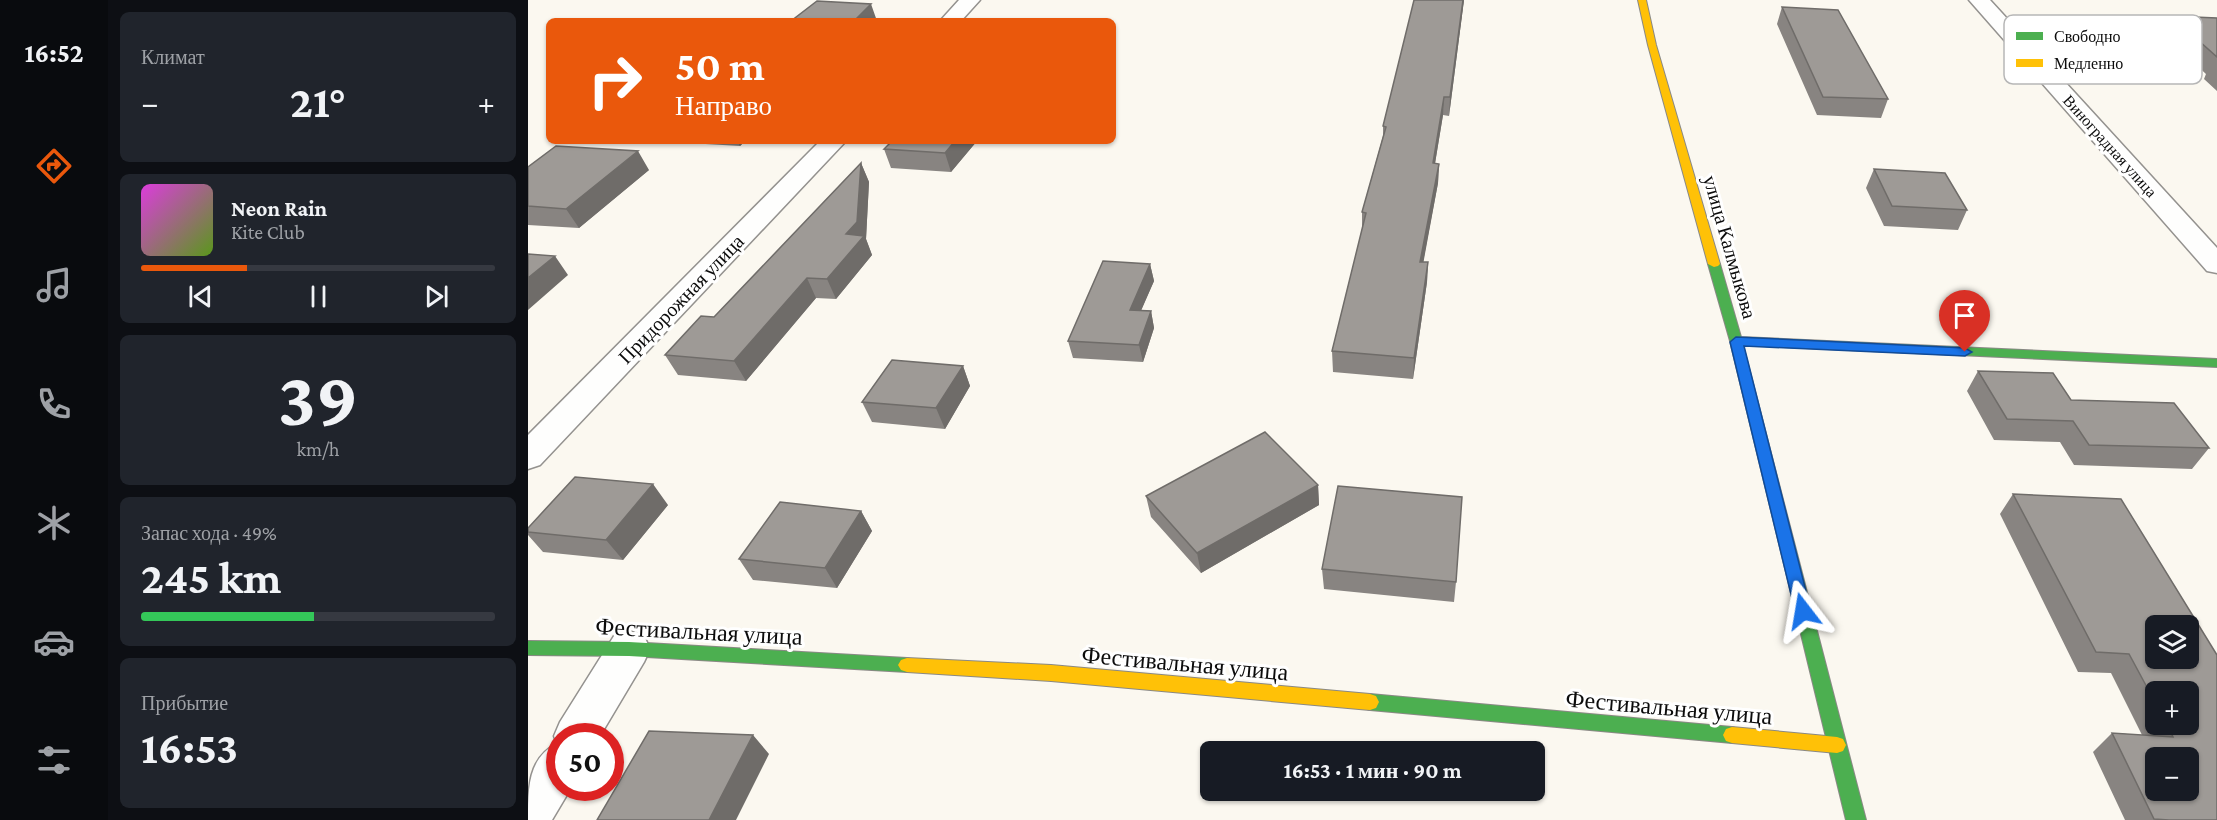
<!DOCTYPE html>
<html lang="ru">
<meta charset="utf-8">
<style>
:root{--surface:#171b24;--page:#20242c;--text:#f1f3f6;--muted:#9ea1a6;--line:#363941;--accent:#ea580c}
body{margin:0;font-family:"Crimson Pro",serif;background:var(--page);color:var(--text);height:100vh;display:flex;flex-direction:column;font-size:22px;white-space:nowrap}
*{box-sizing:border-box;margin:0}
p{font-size:20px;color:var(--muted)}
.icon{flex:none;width:33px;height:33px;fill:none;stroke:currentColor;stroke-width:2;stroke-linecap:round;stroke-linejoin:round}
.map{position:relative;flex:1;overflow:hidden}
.sheet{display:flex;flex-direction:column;gap:12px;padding:12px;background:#0d0f14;width:420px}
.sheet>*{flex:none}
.guide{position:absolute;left:18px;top:18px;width:570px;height:126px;border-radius:9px;box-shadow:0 2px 4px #0004;background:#ea580c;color:#fff;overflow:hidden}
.fabs{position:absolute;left:1617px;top:615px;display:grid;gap:12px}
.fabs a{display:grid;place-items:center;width:54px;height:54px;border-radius:9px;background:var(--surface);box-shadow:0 2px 4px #0004;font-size:30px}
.speed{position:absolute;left:18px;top:723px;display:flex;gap:12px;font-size:30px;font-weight:700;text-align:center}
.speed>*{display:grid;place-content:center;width:78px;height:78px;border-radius:50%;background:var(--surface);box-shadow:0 2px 4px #0004;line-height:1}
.speed .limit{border:9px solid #d22;background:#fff;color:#111}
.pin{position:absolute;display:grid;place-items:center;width:51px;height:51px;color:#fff;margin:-62px -26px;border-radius:50% 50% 50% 0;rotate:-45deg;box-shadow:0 0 6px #0007}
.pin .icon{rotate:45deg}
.me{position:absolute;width:66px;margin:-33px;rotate:346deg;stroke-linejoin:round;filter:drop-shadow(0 0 4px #0008)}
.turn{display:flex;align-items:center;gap:21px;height:126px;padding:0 30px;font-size:27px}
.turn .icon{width:78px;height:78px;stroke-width:2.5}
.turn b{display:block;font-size:42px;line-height:51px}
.big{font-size:45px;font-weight:700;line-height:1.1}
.sheet .tile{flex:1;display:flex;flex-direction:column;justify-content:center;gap:9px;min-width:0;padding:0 21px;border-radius:9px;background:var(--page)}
.sheet .dial{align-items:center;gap:0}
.dial b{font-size:78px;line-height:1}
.song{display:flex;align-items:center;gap:18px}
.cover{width:72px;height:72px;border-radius:9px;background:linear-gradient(135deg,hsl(300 70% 55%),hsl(90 70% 35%))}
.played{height:6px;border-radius:3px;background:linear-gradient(90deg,var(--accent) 30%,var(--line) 30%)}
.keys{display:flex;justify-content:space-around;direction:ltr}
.heat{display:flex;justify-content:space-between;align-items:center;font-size:33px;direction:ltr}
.charge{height:9px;border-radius:4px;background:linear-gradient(90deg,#34c759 49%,var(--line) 0)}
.trip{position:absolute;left:672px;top:741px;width:345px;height:60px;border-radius:9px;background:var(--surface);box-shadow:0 2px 4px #0004;font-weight:700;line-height:60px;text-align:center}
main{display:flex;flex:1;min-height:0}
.dock{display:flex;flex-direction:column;width:108px;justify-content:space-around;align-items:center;background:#090b0e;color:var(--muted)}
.dock .icon{width:42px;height:42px}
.dock .current{color:var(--accent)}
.dock b{font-size:27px;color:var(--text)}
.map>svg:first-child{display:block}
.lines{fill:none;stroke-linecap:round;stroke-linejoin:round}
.street-casing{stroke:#94928f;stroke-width:3}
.fast-casing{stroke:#8a8985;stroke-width:2}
.slow-casing{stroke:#8a8985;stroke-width:2}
.street{fill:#fefefd;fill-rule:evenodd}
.fast{fill:#4caf50;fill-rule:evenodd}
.slow{fill:#ffc107;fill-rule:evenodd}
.wall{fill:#888481;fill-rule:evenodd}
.shaded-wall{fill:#6f6c69}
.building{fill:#9e9a96;stroke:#6f6c69;stroke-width:1.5;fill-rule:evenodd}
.route{fill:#1a73e8;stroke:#114b97;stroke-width:1.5}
.labels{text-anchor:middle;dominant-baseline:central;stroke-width:6;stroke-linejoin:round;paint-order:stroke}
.far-street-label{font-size:16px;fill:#0c0c0c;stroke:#fff}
.street-label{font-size:20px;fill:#0c0c0c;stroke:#fff}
.near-street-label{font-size:24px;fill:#0c0c0c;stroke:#fff}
.key{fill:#fff;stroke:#b6b6b6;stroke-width:1.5}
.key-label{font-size:16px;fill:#0c0c0c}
</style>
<main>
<nav class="dock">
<b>16:52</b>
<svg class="icon current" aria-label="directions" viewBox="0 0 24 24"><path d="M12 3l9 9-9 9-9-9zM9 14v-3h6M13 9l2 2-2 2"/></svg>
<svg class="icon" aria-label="music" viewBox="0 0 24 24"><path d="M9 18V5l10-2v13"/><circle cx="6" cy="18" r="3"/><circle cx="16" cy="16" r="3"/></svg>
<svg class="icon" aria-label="phone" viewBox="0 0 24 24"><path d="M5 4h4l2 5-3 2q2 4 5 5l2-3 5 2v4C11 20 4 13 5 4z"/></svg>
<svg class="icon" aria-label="climate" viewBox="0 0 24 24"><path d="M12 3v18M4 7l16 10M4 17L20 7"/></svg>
<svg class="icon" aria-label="car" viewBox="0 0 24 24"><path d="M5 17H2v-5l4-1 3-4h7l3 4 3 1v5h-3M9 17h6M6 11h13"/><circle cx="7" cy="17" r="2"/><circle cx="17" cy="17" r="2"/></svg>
<svg class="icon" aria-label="filters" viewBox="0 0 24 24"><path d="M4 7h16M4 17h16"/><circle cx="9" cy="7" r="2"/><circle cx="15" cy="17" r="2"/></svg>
</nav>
<section class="sheet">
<div class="tile"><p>Климат</p>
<div class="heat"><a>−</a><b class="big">21°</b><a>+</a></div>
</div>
<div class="tile">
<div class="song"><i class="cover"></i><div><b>Neon Rain</b><p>Kite Club</p></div></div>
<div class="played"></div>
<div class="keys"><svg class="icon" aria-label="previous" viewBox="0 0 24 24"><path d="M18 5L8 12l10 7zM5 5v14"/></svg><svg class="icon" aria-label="pause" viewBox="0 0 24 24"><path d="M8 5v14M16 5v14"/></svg><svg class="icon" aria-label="next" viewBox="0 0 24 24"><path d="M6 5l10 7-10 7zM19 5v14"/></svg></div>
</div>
<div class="tile dial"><b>39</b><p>km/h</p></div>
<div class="tile"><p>Запас хода · 49%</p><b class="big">245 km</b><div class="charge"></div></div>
<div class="tile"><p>Прибытие</p><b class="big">16:53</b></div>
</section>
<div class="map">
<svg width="1689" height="820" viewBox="0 0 1689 820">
<rect width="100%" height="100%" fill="#fbf8f0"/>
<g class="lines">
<defs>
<path id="street" d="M 431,0 L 452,0 L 433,21 L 412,21 Z
M 1441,0 L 1462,0 L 1689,248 L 1689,273 L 1679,271 Z
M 292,141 L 318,141 L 12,465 L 0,469 L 0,435 Z
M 101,631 L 116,636 L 122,649 L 116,662 L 72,736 L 32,736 L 32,788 L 43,788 L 24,820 L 0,820 C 0,789 0,757 29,744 L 26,736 L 32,722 L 86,636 Z"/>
<path id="fast" d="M 1186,261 L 1192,264 L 1213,337 L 1689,359 L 1689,367 L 1215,345 L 1338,820 L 1318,820 L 1202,341 L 1180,264 Z
M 0,641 L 101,642 L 379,658 L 385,660 L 388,665 L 385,670 L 379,672 L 101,656 L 0,655 Z
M 842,694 L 1204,727 L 1210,729 L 1213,735 L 1210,741 L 1204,743 L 842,710 L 836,708 L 833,702 L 836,696 Z"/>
<path id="slow" d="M 1110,0 L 1118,0 L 1128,45 L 1192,264 L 1190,266 L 1186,267 L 1180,264 L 1120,45 Z
M 379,658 L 523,665 L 842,694 L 848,696 L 851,702 L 848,708 L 842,710 L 523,681 L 379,672 L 373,670 L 370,665 L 373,660 Z
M 1204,727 L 1309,737 L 1315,739 L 1318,745 L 1315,751 L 1309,753 L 1204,743 L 1198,741 L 1195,735 L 1198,729 Z"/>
</defs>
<!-- street casing -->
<use href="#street" class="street-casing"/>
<!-- fast casing -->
<use href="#fast" class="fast-casing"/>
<!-- slow casing -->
<use href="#slow" class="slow-casing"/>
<!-- street -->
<use href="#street" class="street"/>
<!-- fast -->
<use href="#fast" class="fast"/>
<!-- slow -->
<use href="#slow" class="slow"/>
</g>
<!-- wall -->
<path class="wall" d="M 936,0 L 921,116 L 915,115 L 907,163 L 911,164 L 910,183 L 895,262 L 900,262 L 899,282 L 885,379 L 805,372 L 804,351 L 834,229 L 834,212 L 855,136 L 855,126 Z
M 1254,7 L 1360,99 L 1353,118 L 1289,115 L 1249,24 Z
M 1643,16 L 1689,18 L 1689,91 L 1676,79 L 1678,74 L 1634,33 Z
M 159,141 L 217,141 L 212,146 L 160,143 Z
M 364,141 L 449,141 L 423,172 L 363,168 L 356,149 Z
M 333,163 L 341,182 L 338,239 L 344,255 L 308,299 L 288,298 L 218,381 L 150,375 L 137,355 L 186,317 Z
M 0,167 L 121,170 L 51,228 L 0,225 Z
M 1346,169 L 1439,210 L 1430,230 L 1356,226 L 1338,188 Z
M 622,264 L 626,281 L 613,310 L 623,311 L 626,328 L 615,362 L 545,358 L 540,341 Z
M 435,366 L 442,386 L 417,429 L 344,422 L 334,402 Z
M 1450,371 L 1543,400 L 1681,448 L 1664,469 L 1546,465 L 1532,442 L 1466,440 L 1439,391 Z
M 790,485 L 791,505 L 673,573 L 623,517 L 618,496 Z
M 1485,494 L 1593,499 L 1689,820 L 1597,820 L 1565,752 L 1584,733 L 1614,735 L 1583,673 L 1550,672 L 1472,514 ZM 1628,692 L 1660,724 L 1628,724 Z
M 140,505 L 95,560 L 15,552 L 0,535 L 0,528 Z
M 333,511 L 344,531 L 309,588 L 225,580 L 211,559 Z
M 794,569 L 928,582 L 926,602 L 796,589 Z"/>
<!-- shaded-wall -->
<path class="shaded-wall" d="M 935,0 L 936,0 L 921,116 L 922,97 Z
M 343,4 L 349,21 L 326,21 Z
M 916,97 L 915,115 L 904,182 L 905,163 Z
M 209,141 L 217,141 L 212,146 Z
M 427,141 L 449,141 L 423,172 L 417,153 Z
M 110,151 L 121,170 L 51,228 L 38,209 Z
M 333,163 L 341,182 L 338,239 L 344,255 L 308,299 L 299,279 L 318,234 Z
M 911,164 L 910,183 L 892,281 L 892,262 Z
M 27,256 L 40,275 L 0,310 L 0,278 Z
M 900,262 L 899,282 L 885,379 L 886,358 Z
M 622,264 L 626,281 L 606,327 L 602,310 Z
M 279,278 L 288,298 L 218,381 L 206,361 Z
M 623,311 L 626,328 L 615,362 L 611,345 Z
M 435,366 L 442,386 L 417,429 L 408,408 Z
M 125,484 L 140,505 L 95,560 L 78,540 Z
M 790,485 L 791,505 L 673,573 L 669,553 Z
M 333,511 L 344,531 L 309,588 L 297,568 Z
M 225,735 L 241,754 L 208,820 L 181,820 Z"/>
<!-- building -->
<path class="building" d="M 886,0 L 935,0 L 922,97 L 916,97 L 905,163 L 911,164 L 892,262 L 900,262 L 886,358 L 804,351 L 838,213 L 834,212 L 858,127 L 855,126 Z
M 289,1 L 343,4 L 326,21 L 263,21 Z
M 1254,7 L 1310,10 L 1360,99 L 1295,97 Z
M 1643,16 L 1689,18 L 1689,57 Z
M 364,141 L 427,141 L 417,153 L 356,149 Z
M 28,146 L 110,151 L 38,209 L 0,206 L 0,167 Z
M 333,163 L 329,222 L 318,234 L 336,236 L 299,279 L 279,278 L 206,361 L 137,355 L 173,316 L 186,317 Z
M 1346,169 L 1417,173 L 1439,210 L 1364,206 Z
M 0,254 L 27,256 L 0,278 Z
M 575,261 L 622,264 L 602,310 L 623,311 L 611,345 L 540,341 Z
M 364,360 L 435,366 L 408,408 L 334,402 Z
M 1450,371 L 1525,373 L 1543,400 L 1646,403 L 1681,448 L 1561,445 L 1545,421 L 1479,419 Z
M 737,432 L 790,485 L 669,553 L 618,496 Z
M 47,477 L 125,484 L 78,540 L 0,532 L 0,528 Z
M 810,486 L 934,497 L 928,582 L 794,569 Z
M 1485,494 L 1593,499 L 1689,655 L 1689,820 L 1641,820 L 1626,819 L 1584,733 L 1645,737 L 1639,724 L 1660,724 L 1660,692 L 1628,692 L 1628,704 L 1601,654 L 1568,652 ZM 1628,626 L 1660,626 L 1660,658 L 1628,658 ZM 1628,758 L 1660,758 L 1660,790 L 1628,790 Z
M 252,502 L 333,511 L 297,568 L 211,559 Z
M 121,731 L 225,735 L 181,820 L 69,820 Z"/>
<!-- route -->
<path class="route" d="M 1208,337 L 1437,348 L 1444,352 L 1437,356 L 1216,346 L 1283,611 L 1281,616 L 1275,618 L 1269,616 L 1267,611 L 1202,342 Z"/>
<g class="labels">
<!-- far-street labels -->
<g class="far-street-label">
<text transform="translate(1582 146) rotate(48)">Виноградная улица</text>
</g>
<!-- street labels -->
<g class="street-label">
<text transform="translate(1202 247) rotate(74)">улица Калмыкова</text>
<text transform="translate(153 299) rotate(-46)">Придорожная улица</text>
</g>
<!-- near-street labels -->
<g class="near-street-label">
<text transform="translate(171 631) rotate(3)">Фестивальная улица</text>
<text transform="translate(657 663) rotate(5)">Фестивальная улица</text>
<text transform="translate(1141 707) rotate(5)">Фестивальная улица</text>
</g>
</g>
<!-- legend -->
<rect x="1476" y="15" width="198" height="69" rx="9" class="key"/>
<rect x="1488" y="32" width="27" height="8" fill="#4caf50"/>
<rect x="1488" y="59" width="27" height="8" fill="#ffc107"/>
<g class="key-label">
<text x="1526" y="42">Свободно</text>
<text x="1526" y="69">Медленно</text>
</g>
</svg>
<div class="fabs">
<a><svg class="icon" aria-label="layers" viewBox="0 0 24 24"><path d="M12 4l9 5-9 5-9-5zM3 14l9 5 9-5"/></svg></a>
<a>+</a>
<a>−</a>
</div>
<div class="speed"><div class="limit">50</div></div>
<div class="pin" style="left:1437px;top:352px;background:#d93025"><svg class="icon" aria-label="arrive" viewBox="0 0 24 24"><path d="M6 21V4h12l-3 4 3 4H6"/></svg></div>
<svg class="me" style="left:1275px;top:611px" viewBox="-20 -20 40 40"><path d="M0-17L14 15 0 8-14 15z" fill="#1a73e8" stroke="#fff" stroke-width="4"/></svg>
<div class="trip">16:53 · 1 мин · 90 m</div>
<div class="guide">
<div class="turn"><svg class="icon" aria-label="right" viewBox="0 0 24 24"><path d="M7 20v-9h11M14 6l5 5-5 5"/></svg><div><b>50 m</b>Направо</div></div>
</div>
</div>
</main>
